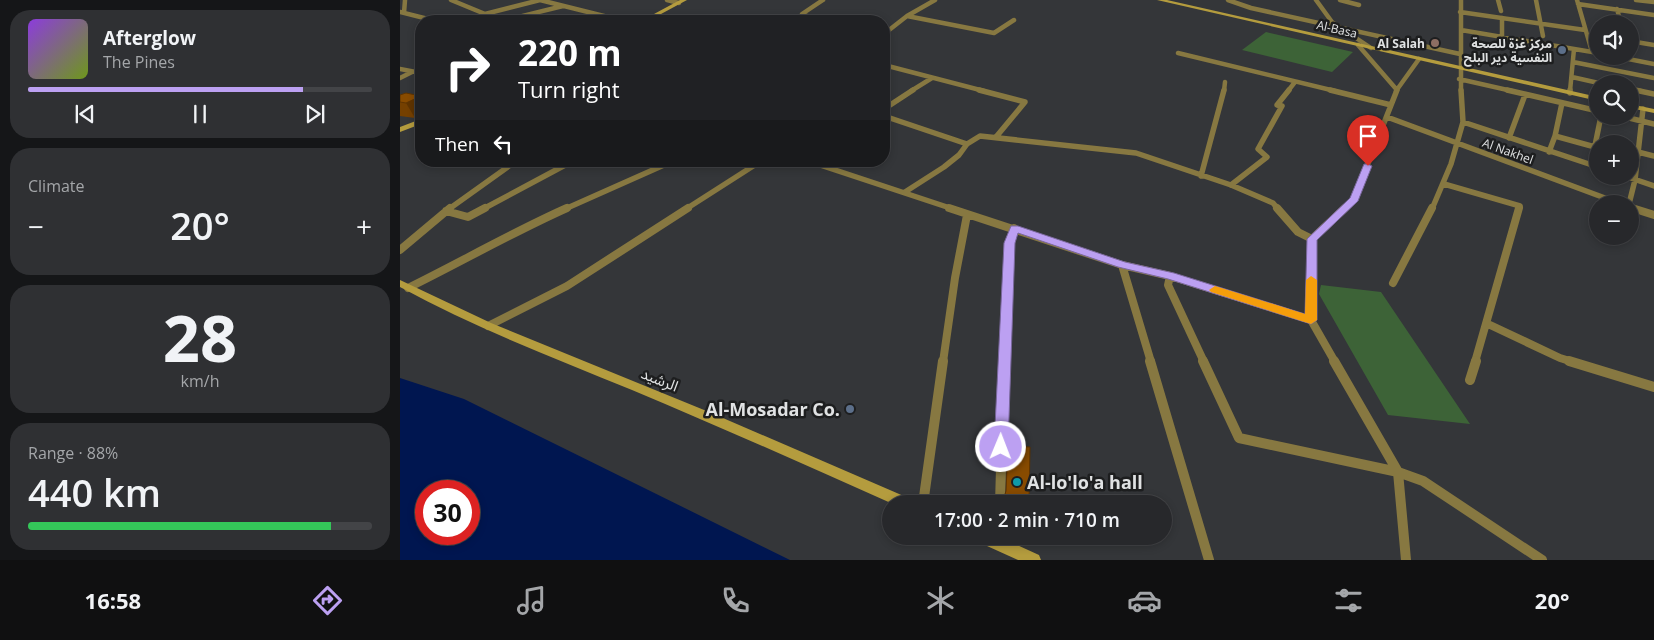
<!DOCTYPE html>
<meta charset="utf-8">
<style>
:root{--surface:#27282b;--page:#2f3033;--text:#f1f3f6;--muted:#a4a6a9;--line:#434447;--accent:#bca0f2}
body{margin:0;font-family:"Open Sans","Noto Sans Arabic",sans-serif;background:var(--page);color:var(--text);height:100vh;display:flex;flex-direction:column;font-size:19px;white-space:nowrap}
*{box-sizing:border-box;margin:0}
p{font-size:16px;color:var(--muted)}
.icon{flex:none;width:28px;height:28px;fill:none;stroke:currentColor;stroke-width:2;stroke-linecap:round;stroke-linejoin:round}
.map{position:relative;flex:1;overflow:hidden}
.details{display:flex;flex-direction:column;gap:10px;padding:10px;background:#151618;width:400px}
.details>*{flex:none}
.top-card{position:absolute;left:15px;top:15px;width:475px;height:152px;border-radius:20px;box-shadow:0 2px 8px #0003,0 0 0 1px var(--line);background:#202124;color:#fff;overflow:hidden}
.buttons{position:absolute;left:1189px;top:15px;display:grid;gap:10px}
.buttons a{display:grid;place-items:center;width:50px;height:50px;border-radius:50%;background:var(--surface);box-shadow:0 2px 8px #0003,0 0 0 1px var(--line);font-size:25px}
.speed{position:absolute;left:15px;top:480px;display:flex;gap:10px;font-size:25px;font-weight:700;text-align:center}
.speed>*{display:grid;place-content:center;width:65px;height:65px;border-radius:50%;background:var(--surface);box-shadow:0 2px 8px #0003,0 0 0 1px var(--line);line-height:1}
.speed .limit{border:8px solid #d22;background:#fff;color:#111}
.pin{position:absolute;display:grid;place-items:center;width:42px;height:42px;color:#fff;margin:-51px -21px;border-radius:50% 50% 50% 0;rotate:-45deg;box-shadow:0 0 5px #0007}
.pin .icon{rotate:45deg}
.me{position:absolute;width:55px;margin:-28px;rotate:1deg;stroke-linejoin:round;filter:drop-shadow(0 0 4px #0008)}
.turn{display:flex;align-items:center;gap:18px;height:105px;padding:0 20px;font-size:22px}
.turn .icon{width:65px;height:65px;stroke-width:2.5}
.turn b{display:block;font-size:35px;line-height:42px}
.then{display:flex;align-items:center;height:48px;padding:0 20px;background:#0003;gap:10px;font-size:19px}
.big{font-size:38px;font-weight:600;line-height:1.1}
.details .tile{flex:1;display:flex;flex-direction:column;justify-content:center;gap:8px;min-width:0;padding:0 18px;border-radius:20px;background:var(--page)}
.details .dial{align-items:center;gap:0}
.dial b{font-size:65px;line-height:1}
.song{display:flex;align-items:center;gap:15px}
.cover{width:60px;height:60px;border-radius:8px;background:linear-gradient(135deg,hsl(270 70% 55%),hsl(80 70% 35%))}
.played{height:5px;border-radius:2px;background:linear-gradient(90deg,var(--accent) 80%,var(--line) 80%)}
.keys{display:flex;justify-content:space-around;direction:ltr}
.heat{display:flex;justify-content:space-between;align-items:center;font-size:28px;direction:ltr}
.charge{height:8px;border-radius:4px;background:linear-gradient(90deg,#34c759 88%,var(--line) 0)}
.trip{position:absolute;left:482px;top:495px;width:290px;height:50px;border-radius:25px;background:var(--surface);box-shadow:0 2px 8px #0003,0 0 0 1px var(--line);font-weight:600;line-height:50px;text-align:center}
.tab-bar{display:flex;height:80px;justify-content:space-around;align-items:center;background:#101011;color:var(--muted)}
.tab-bar .icon{width:35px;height:35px}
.tab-bar .current{color:var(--accent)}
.tab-bar b{font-size:22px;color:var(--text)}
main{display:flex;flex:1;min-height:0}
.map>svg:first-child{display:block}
.green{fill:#3d6337}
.water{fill:#001650;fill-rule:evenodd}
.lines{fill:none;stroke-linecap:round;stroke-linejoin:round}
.street-far3{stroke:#877841;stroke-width:4.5}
.street-far2{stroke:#877841;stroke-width:5.5}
.street-far1{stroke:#877841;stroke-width:8}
.street{stroke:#877841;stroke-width:10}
.secondary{fill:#b49c3e;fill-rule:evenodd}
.wall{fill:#754000}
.shaded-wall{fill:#5f3400}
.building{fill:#884b00;stroke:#5f3400}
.route{fill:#bca0f2;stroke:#7a689d}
.slow{fill:#f59e0b}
.education-dot{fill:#8d6e63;stroke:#1d1e1f;stroke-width:2}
.service-dot{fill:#5c6f8a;stroke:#1d1e1f;stroke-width:2}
.culture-dot{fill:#0f9aa8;stroke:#1d1e1f;stroke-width:2}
.labels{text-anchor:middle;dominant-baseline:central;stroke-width:5;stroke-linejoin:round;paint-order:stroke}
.far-street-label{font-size:12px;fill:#e0e2e3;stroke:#1d1e1f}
.far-poi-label{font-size:12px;font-weight:bold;fill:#e0e2e3;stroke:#1d1e1f;text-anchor:end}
.street-label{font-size:15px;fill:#e0e2e3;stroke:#1d1e1f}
.near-poi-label{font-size:18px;font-weight:bold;fill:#e0e2e3;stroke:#1d1e1f;text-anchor:end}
</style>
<main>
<section class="details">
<div class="tile">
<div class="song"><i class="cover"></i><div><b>Afterglow</b><p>The Pines</p></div></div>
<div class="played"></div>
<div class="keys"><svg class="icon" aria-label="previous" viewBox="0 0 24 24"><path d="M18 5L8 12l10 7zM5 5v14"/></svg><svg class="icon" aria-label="pause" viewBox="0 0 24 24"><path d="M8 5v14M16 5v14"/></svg><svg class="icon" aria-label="next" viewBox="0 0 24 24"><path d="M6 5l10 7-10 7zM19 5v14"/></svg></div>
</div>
<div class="tile"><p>Climate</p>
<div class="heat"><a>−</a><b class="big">20°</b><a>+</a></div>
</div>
<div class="tile dial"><b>28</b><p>km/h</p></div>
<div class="tile"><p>Range · 88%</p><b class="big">440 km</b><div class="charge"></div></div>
</section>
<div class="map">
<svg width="1254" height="560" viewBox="0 0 1254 560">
<rect width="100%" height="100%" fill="#343639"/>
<!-- green -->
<path class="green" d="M 866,32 L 953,52 L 932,72 L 842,50 Z
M 921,285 L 981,292 L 1070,424 L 988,415 L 919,294 Z"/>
<!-- water -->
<path class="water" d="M 0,378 L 64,399 L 390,560 L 0,560 ZM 69,491 L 69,534 L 26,534 L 26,491 Z"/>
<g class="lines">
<!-- street-far3 -->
<path class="street-far3" d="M 51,0 L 102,21 L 163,6
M 140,0 L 224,21
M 267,0 L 279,3
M 828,0 L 851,8 L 1060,54
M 916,0 L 932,22 L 971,48
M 940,0 L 959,5
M 1098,0 L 1101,11
M 1136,0 L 1143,36
M 1177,0 L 1192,52
M 1236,0 L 1254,2
M 1178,4 L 1254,15
M 1217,9 L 1221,24
M 0,12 L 36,21
M 1060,12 L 1185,30
M 4,13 L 5,0
M 85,14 L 140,0
M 507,16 L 594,33 L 614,20
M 1102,18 L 1102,36
M 422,21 L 402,14 L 423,0
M 1061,30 L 1198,53
M 484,34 L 507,16 L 535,0
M 1230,41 L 1254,45
M 958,45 L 997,90
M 778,53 L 935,91
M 1213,56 L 1254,64
M 1173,62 L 1254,78
M 484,65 L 584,91
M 0,69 L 21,73
M 1172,77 L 1203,84
M 0,78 L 12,72
M 1059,79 L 1112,91
M 1230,89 L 1241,91
M 511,91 L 532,78
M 824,91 L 825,82
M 888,91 L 895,82
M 996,91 L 1019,59
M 1061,91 L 1061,0
M 1170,91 L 1174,49"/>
<!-- street-far2 -->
<path class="street-far2" d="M 579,90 L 625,102 L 596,137
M 930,90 L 991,105
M 1061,90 L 1063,122 L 1198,167
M 1107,90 L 1198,111
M 1235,90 L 1254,94
M 1170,93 L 1170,90
M 484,109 L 513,90
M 484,116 L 567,144
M 1221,116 L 1254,124
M 987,117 L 1221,204
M 1155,136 L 1195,147
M 1109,138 L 1125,95
M 1149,152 L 1155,136 L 1162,103
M 1238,152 L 1254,156
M 408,161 L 553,209
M 1191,165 L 1201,116
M 801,176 L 824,90
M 1225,176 L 1254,186
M 1044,184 L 1120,206 L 1119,209
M 831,185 L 867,157 L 858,149 L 882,106 L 877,105 L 889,90
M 505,192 L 544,167 L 559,155 L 567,144 L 580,136 L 736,153 L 831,185 L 873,203 L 878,209
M 1229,204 L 1235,180 L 1243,109
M 1230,207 L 1236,209
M 49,209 L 116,161
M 83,209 L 169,163
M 165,209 L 273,161
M 286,209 L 361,161
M 943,209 L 954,199 L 997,90
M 1032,209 L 1051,164 L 1063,122"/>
<!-- street-far1 -->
<path class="street-far1" d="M 549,208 L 722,265 L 770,276 L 911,320
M 877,208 L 898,232 L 912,239
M 1232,208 L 1254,215
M 46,211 L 68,217 L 85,208
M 0,250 L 50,208
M 722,265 L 751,362
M 770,276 L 768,285 L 804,362
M 993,283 L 1032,208
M 8,288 C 61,262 113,232 167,208
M 1088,324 L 1160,358 L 1173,362
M 88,326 L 167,286 L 288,208
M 543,362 L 555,278 L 567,215
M 604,362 L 609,243 L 614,228
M 935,362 L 911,320 L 912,239 L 945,208
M 1075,362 L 1119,208"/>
<!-- street -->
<path class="street" d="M 750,361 L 809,560
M 803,361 L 839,438 L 998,472 L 1023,481 L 1142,560
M 934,361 L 998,472 L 1006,560
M 1169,361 L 1254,387
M 1070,380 L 1076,361
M 523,504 L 543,361
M 600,504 L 604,361"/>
<!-- secondary -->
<path class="secondary" d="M 280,0 L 287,0 L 248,21 L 241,21 Z
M 757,0 L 767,0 L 1198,97 L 1198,101 Z
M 1230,104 L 1254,109 L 1254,113 L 1230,108 Z
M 21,119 L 21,124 L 0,132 L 0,127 Z
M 0,280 L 91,323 L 309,412 L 513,500 L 515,504 L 493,504 C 406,465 320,427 232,390 C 154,358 75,328 0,287 Z
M 574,536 L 597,536 L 639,555 L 641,560 L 618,560 L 576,541 Z"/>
</g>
<!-- wall -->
<path class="wall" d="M 0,95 L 21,96 L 21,115 L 15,118 L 0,116 Z
M 630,447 L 629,504 L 603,504 L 603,500 Z"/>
<!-- shaded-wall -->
<path class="shaded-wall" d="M 21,96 L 21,115 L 15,118 L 6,103 Z"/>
<!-- building -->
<path class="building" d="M 6,93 L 21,96 L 6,103 L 0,102 L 0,95 Z
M 608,446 L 630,447 L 629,500 L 603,500 L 606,491 Z"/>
<!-- route -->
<path class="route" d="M 964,164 L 968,164 L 972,166 L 958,201 L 917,240 L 917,320 L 911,324 L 768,279 L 718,267 L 618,233 L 615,243 L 608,447 L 606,452 L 601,453 L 596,452 L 594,447 L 604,243 L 611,226 L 618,226 L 725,262 L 774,273 L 905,314 L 907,239 L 950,198 Z"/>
<!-- slow -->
<path class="slow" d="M 911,276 L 917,280 L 917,320 L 911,324 L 811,292 L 809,290 L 815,286 L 905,314 L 906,280 Z"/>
<!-- markers -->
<circle class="education-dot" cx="1035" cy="43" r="5"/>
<g class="service-dot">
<circle cx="1162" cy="50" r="5"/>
<circle cx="450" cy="409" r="5"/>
</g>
<circle class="culture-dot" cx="617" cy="482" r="5"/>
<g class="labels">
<!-- far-street labels -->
<g class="far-street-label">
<text transform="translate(937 29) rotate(13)">Al-Basa</text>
<text transform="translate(1108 151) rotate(20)">Al Nakhel</text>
</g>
<!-- far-poi labels -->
<g class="far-poi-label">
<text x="1025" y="43">Al Salah</text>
<text x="1152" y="43">مركز غزة للصحة<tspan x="1152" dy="14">النفسية دير البلح</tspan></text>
</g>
<!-- street labels -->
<g class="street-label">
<text transform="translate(260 379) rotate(22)">الرشيد</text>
</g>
<!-- near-poi labels -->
<g class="near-poi-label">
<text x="440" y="409">Al-Mosadar Co.</text>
<text x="627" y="482" text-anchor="start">Al-lo'lo'a hall</text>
</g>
</g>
</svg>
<div class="buttons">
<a><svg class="icon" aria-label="sound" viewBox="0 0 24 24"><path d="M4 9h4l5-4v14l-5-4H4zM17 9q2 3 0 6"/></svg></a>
<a><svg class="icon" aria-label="search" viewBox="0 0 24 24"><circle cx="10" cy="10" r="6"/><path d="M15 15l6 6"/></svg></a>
<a>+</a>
<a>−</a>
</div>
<div class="speed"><div class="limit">30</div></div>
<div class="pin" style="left:968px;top:166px;background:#d93025"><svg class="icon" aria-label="arrive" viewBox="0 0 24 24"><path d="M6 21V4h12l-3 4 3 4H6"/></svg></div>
<svg class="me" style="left:601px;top:447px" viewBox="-20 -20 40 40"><circle r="17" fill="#bca0f2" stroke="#fff" stroke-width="3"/><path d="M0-11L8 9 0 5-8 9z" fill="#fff"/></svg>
<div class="trip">17:00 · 2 min · 710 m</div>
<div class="top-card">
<div class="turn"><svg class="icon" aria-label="right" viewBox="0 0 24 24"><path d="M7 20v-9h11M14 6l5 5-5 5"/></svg><div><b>220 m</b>Turn right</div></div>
<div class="then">Then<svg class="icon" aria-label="left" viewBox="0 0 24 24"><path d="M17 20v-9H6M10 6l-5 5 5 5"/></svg></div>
</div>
</div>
</main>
<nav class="tab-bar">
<b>16:58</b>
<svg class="icon current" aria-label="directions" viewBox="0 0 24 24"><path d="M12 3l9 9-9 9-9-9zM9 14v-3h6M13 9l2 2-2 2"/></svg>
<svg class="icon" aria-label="music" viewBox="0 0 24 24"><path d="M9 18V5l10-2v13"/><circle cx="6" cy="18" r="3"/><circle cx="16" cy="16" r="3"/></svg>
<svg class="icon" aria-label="phone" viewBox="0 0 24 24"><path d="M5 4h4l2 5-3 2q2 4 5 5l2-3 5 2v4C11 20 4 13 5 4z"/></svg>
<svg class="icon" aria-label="climate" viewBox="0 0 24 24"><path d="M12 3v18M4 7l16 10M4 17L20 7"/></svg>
<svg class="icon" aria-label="car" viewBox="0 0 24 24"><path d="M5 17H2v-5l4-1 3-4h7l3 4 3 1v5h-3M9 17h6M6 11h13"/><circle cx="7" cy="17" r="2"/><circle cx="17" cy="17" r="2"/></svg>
<svg class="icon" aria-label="filters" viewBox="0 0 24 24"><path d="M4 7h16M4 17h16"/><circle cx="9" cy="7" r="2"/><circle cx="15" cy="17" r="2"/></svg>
<b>20°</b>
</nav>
